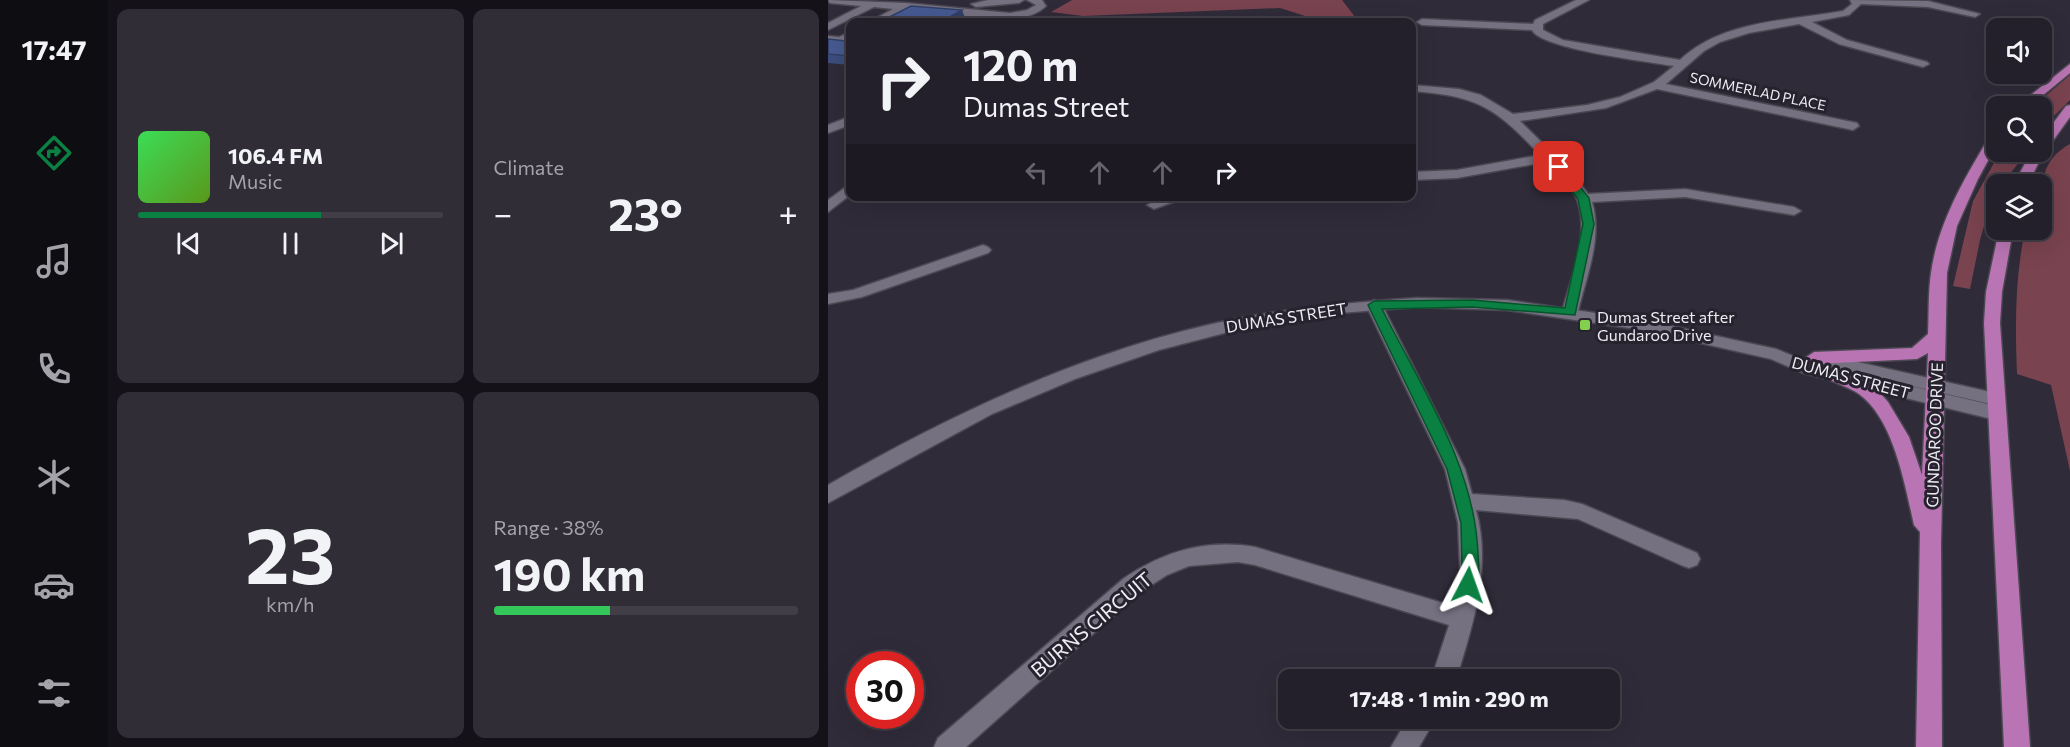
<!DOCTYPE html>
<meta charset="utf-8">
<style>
:root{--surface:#24202b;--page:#302d37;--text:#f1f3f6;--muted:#a3a3a9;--line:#413e47;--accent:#0b8043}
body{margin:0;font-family:Commissioner,sans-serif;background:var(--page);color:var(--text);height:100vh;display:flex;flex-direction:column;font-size:22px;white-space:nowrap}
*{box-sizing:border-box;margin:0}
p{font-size:20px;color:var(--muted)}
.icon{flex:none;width:33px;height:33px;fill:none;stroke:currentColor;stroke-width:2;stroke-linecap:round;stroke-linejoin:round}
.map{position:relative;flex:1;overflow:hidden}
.side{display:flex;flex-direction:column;gap:9px;padding:9px;background:#141218;width:720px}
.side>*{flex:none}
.guide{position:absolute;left:18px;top:18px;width:570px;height:183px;border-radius:12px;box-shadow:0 6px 24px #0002,0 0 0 2px var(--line);background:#24202b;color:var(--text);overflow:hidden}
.controls{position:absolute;left:1158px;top:18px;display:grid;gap:12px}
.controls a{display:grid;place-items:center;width:66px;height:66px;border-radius:12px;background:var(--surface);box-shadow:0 6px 24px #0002,0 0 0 2px var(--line);font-size:30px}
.speed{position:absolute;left:18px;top:651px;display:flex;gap:12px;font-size:30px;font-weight:700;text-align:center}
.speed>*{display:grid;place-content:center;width:78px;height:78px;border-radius:50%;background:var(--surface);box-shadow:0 6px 24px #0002,0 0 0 2px var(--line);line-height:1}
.speed .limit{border:9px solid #d22;background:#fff;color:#111}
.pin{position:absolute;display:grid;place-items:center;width:51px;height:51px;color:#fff;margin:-26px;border-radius:12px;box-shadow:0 3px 9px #0006}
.me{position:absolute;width:66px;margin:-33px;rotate:4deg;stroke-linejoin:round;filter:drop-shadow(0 0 4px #0008)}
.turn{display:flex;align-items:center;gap:21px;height:126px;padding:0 18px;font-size:27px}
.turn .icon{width:78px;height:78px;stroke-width:2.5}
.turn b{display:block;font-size:42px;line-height:51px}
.lanes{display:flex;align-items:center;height:57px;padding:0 18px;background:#0003;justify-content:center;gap:30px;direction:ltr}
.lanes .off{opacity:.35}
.big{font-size:45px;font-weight:700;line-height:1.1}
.side .widget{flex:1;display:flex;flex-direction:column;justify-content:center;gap:9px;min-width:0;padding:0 21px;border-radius:12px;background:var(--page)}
.side .dial{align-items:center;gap:0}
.dial b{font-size:78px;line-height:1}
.song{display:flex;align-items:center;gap:18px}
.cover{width:72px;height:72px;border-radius:9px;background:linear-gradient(135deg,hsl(130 70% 55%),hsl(90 70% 35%))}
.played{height:6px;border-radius:3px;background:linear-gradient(90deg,var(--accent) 60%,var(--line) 60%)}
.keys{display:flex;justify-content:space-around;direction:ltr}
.heat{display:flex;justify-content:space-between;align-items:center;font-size:33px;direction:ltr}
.charge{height:9px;border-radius:4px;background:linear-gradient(90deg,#34c759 38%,var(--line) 0)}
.side .tiles{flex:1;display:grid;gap:9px;grid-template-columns:repeat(2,1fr)}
.trip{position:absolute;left:450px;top:669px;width:342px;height:60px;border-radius:12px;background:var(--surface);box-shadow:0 6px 24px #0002,0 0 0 2px var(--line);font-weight:700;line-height:60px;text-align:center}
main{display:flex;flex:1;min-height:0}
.dock{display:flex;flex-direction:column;width:108px;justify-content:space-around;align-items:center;background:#0e0d11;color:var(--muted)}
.dock .icon{width:42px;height:42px}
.dock .on{color:var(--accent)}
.dock b{font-size:27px;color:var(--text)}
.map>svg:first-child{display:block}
.green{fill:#79434f}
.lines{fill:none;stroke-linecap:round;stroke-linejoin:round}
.minor-casing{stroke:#4b4853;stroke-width:3}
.tertiary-casing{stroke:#4b4853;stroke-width:3}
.primary-casing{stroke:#4b4853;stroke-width:3}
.minor{fill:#767181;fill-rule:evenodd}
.tertiary{fill:#767181;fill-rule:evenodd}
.primary{fill:#b975b3;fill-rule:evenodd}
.wall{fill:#3c4d7d}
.shaded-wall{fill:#313f66}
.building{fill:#465a91;stroke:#313f66;stroke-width:1.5}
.route{fill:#0b8043;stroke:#07532c;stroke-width:1.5}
.poi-dot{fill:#83d04f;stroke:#26222e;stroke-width:2}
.labels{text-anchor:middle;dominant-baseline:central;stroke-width:6;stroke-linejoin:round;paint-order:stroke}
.far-street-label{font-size:14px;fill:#eeebf4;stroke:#26222e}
.poi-label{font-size:16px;fill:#eeebf4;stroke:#26222e;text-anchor:start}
.street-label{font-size:16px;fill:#eeebf4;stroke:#26222e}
.near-street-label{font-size:20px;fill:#eeebf4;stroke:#26222e}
</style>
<main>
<nav class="dock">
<b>17:47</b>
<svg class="icon on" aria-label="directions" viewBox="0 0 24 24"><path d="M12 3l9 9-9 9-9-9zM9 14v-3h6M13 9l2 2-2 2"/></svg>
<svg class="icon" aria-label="music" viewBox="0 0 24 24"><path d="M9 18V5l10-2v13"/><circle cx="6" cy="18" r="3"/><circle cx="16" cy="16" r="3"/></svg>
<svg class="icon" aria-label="phone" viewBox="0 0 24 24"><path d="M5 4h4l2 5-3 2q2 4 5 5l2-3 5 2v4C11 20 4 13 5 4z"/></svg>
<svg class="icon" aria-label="climate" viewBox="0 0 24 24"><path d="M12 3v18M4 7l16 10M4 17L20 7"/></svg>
<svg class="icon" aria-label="car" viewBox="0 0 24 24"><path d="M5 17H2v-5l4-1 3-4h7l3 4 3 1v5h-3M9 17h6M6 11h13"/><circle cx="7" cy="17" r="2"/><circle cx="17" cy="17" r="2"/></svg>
<svg class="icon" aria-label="filters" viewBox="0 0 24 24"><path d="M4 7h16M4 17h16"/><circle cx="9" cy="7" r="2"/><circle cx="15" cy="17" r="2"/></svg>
</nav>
<section class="side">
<div class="tiles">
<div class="widget">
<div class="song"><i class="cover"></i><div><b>106.4 FM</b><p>Music</p></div></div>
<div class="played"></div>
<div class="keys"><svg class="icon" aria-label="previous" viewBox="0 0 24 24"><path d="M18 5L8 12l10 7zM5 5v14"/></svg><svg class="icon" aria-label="pause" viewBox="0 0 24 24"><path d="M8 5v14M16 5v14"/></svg><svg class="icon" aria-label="next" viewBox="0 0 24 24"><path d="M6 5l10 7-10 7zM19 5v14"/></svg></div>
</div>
<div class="widget"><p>Climate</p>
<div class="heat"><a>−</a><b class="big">23°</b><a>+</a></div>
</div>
<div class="widget dial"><b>23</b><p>km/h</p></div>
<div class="widget"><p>Range · 38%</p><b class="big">190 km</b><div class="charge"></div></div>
</div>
</section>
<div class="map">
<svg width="1242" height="747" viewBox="0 0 1242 747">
<rect width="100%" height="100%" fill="#302b39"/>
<!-- green -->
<path class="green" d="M 244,0 L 514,0 L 531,22 L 496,22 L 452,8 L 255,16 L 223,12 Z
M 1242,75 L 1242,100 L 1214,128 L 1214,106 L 1206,106 Z
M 1242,144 L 1242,471 L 1223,385 L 1189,374 C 1187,324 1187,278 1197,230 L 1214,230 C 1214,195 1207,163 1242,144 Z
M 1172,152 L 1199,152 L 1174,184 L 1168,184 L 1152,240 L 1142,289 L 1125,286 L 1145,201 Z"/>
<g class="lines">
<defs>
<path id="minor" d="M 0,0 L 78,3 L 182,13 L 199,10 L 208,5 L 199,0 L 214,0 L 218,6 C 190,34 117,8 81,10 C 67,11 56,22 41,22 L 65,9 L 46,7 L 0,30 L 0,23 L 33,6 L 2,3 Z
M 160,0 L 196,0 L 191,3 L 148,7 L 143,4 Z
M 748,0 L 761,0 L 715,24 L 715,30 L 735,40 L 852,60 C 895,20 959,21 1015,11 L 1024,4 L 1022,0 L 1100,1 L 1152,14 L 1147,17 L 1100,7 L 1033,4 L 1021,15 L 984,22 L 1019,40 L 1099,62 L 1101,64 L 1095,67 L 1011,44 L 971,24 L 921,33 L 892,42 L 876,51 L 838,84 L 1029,123 L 1031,126 L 1025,130 L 829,89 L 778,108 L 692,121 L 745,173 L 760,194 L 857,189 L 966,207 L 973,211 L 966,215 L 857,197 L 764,202 C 775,238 758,277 750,312 L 742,317 L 734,312 C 743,277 765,228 746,193 C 740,181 728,171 718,162 L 629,178 L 584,180 L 584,172 L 629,170 L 712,155 C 667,107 650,96 584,91 L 584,85 L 631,89 L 653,95 L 685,114 L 759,105 L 792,97 L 826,82 L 846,66 C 822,62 713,49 704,30 L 594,25 L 589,22 L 594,19 L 705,24 L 707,20 Z
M 22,32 L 22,39 L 13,43 L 0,42 L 0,36 L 11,37 Z
M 18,118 L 22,119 L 22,125 L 0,133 L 0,125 Z
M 22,184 L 22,195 L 0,212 L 0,200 Z
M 338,196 L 361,196 L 326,209 L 319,205 Z
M 155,245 L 160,247 L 163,250 L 160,253 L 34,297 L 0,304 L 0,294 L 25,290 Z
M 546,300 L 554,305 L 637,469 L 644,494 L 736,500 L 754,504 L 869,553 L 872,559 L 869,565 L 861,568 L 853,565 L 750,519 L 648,510 C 664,567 645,625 628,680 L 603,680 L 621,625 L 427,565 L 410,562 L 361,566 L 339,575 L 311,593 L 138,747 L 106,747 L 110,738 L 295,579 C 336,551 378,539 427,547 L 625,606 L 632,569 L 630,523 L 617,469 L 538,305 Z
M 580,718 L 608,718 L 591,747 L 563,747 Z"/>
<path id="tertiary" d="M 589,298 L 679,300 L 815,320 L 948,349 L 980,362 L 1168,406 L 1175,408 L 1177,413 L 1175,418 L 1168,420 L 975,373 L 943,359 L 815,330 L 679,310 L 589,307 L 499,314 L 412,329 L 331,350 L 247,379 L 164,414 L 0,503 L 0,485 C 129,411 265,347 412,318 C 471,307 529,302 589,298 Z
M 1003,356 L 1167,393 L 1174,395 L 1176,399 L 1174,403 L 1167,405 L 997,366 L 994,362 L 997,358 Z"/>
<path id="primary" d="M 1242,64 L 1242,73 L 1202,106 L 1189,106 Z
M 1242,105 L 1242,117 L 1219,149 L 1214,150 L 1216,152 L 1200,184 L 1186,184 L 1203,152 L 1214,152 L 1214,138 L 1238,106 Z
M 1168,132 L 1168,146 L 1150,179 L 1129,226 L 1119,273 L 1113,544 L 1114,747 L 1088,747 L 1092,532 L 1086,525 C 1077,486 1066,419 1031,394 C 1021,387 1009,384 998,378 L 995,374 L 1004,368 L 1010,370 L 1045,385 L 1060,402 L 1081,437 L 1094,475 L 1100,353 L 1089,359 L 986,364 L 977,358 L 986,352 L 1084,348 L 1100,334 C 1101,314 1100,293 1103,273 C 1110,223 1136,179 1162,136 Z
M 1171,230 L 1185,230 L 1174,292 L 1172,323 L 1202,747 L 1176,747 L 1156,323 L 1158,292 Z"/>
</defs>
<!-- minor casing -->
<use href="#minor" class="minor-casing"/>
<!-- tertiary casing -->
<use href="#tertiary" class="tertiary-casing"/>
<!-- primary casing -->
<use href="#primary" class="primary-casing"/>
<!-- minor -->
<use href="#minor" class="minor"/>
<!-- tertiary -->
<use href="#tertiary" class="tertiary"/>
<!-- primary -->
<use href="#primary" class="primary"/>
</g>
<!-- wall -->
<path class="wall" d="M 22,38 L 22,65 L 0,63 L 0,39 L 18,41 Z"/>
<!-- shaded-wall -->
<path class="shaded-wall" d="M 134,10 L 137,18 L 130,22 L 113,22 Z"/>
<!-- building -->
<path class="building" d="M 83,6 L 134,10 L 113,22 L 52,22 Z
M 22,38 L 22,56 L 0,54 L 0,39 L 18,41 Z"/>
<!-- route -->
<path class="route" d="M 728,165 L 735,165 L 761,198 L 766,224 L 747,315 L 644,307 L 554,309 C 593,387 647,466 650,554 C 651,567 652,580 646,591 L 634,591 L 632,585 L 634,569 L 633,523 L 619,469 L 540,305 L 546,301 L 644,300 L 737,308 L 755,224 L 750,199 L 726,167 Z"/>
<!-- markers -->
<rect class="poi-dot" x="751" y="319" width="12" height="12" rx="3"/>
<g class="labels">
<!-- far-street labels -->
<g class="far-street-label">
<text transform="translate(930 91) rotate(12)">SOMMERLAD PLACE</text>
</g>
<!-- poi labels -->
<g class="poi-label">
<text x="769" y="316">Dumas Street after<tspan x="769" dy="18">Gundaroo Drive</tspan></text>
</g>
<!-- street labels -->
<g class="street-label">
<text transform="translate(458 317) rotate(-9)">DUMAS STREET</text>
<text transform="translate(1023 377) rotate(15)">DUMAS STREET</text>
<text transform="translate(1106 435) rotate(-88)">GUNDAROO DRIVE</text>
</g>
<!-- near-street labels -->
<g class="near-street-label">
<text transform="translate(263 624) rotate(-40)">BURNS CIRCUIT</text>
</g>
</g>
</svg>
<div class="controls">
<a><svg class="icon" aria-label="sound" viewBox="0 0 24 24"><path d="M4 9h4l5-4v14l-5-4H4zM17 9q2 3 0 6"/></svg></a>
<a><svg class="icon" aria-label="search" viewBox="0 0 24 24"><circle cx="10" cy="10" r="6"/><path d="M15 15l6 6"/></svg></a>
<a><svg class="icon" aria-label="layers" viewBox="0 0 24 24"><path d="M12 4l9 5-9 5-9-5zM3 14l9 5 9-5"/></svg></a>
</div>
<div class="speed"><div class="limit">30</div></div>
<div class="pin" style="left:731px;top:167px;background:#d93025"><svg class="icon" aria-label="arrive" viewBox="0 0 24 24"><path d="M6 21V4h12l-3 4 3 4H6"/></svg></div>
<svg class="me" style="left:640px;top:585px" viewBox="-20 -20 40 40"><path d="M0-17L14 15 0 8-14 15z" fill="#0b8043" stroke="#fff" stroke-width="4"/></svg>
<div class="trip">17:48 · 1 min · 290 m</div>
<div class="guide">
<div class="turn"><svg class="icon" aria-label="right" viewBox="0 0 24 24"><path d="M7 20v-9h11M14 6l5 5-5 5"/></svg><div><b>120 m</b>Dumas Street</div></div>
<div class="lanes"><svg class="icon off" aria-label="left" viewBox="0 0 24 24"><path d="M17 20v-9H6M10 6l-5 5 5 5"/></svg><svg class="icon off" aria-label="ahead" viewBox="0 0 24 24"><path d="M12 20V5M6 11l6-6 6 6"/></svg><svg class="icon off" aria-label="ahead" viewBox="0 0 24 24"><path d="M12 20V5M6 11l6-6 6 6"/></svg><svg class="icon" aria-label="right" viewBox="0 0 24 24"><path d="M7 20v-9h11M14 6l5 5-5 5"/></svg></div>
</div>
</div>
</main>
